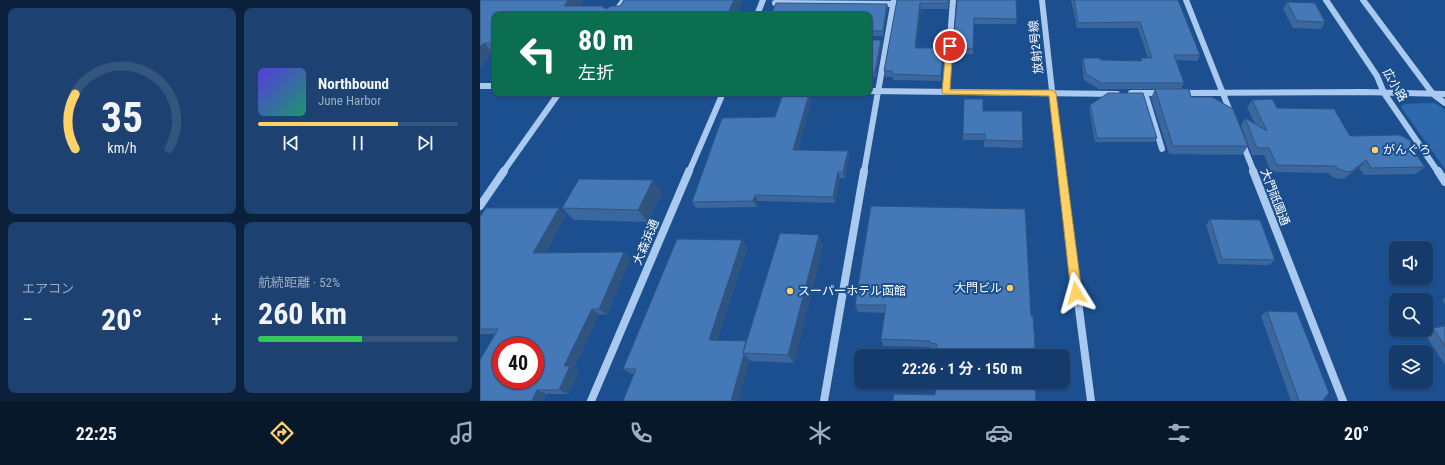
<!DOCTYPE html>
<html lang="ja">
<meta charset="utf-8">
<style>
:root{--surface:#143b6b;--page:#1d4271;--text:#f1f3f6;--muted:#9dadc1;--line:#33557e;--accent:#ffd166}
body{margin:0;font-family:"Roboto Condensed","Noto Sans JP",sans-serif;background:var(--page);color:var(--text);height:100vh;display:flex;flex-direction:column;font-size:15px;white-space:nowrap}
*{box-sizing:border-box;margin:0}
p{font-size:13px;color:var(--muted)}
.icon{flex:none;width:22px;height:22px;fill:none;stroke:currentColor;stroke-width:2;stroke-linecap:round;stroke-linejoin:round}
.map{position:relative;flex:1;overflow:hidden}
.sheet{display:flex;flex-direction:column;gap:8px;padding:8px;background:#0b203b;width:480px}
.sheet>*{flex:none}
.banner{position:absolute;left:12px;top:12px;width:380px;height:84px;border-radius:8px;box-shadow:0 1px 3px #0004,0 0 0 1px var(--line);background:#0b6e4f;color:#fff;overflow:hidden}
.controls{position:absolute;left:909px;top:241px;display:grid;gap:8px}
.controls a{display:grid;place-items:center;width:44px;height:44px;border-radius:8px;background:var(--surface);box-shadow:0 1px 3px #0004,0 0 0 1px var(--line);font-size:20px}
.speed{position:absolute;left:12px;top:337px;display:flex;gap:8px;font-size:20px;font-weight:700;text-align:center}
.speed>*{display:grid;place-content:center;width:52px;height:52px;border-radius:50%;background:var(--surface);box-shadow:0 1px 3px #0004,0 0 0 1px var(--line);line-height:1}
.speed .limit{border:6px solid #d22;background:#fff;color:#111}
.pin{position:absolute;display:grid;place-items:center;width:34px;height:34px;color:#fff;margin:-17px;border:2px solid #fff;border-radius:50%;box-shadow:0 1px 4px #0007}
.me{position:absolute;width:44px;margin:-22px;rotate:352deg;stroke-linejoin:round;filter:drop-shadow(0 0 3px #0008)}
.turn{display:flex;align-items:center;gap:14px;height:84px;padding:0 20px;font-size:18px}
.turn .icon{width:52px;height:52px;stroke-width:2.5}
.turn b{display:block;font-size:28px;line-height:34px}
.big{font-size:30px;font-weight:700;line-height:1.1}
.sheet .widget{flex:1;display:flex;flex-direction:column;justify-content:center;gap:6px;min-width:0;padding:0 14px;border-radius:8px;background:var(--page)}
.sheet .dial{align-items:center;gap:0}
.dial svg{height:104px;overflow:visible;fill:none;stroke:var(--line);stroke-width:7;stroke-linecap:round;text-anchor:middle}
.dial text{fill:var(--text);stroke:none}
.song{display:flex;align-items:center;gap:12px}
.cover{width:48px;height:48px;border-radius:6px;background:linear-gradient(135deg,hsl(250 70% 55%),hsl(160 70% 35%))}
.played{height:4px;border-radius:2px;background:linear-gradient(90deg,var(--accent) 70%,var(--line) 70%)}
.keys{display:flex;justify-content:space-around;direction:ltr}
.heat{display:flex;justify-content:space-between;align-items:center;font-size:22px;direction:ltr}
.charge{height:6px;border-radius:3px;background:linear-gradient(90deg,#34c759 52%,var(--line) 0)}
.sheet .tiles{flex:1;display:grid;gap:8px;grid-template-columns:repeat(2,1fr)}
.trip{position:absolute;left:374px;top:349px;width:216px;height:40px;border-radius:8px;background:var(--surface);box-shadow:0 1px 3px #0004,0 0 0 1px var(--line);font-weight:700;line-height:40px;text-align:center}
.tab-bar{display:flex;height:64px;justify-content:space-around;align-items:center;background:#08182b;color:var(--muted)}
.tab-bar .icon{width:28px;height:28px}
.tab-bar .active{color:var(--accent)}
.tab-bar b{font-size:18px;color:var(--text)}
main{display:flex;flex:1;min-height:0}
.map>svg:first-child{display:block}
.green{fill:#2e69ad}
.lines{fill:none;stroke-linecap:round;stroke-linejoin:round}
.minor-far1{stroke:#a9c9ee;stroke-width:6}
.minor{stroke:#a9c9ee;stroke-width:8}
.wall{fill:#3a679d}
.shaded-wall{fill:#305480}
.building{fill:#4478b7;stroke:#305480;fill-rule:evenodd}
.route{fill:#ffd166;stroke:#a68842}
.poi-dot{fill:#ffd166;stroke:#1b4f8f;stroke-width:1.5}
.labels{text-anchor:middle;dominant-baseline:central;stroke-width:4;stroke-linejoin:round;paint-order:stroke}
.street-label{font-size:12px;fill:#fff;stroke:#1b4f8f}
.poi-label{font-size:12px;fill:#fff;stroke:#1b4f8f;text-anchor:start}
</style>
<main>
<section class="sheet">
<div class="tiles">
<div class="widget dial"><svg viewBox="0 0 100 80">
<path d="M14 69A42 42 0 1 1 86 69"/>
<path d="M14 69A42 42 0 0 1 14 27" stroke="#ffd166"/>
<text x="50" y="56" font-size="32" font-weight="700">35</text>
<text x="50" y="72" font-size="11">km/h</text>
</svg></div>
<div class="widget">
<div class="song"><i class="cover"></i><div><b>Northbound</b><p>June Harbor</p></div></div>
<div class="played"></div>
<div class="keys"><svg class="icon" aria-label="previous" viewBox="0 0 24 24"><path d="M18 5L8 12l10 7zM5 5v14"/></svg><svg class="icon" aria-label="pause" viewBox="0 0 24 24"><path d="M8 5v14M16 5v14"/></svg><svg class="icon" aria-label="next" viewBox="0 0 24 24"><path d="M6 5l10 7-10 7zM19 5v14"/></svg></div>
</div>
<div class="widget"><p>エアコン</p>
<div class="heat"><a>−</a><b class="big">20°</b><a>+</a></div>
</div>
<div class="widget"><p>航続距離 · 52%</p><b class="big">260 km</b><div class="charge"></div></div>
</div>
</section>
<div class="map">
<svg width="965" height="401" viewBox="0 0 965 401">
<rect width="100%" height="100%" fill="#1b4f8f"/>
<!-- green -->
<path class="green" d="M 954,103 L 962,107 L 965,111 L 965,169 L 921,107 L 925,104 Z"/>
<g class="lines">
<!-- minor-far1 -->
<path class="minor-far1" d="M 562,0 L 581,172
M 706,0 L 751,114
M 846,0 L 897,76 L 904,93 L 958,172
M 883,0 L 953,94 L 965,103
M 295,3 L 413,4
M 133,15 L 144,0
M 277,15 L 283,0
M 0,86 L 15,86
M 389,91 L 637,94
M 466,92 L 473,0
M 651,93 L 681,93
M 665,93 L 682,149
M 701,93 L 883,92 L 965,94
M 762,142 L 774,172
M 23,172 L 79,93
M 209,172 L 243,93
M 384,172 L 414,0"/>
<!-- minor -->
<path class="minor" d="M 581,171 L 611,401
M 773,171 L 863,401
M 958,171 L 965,182
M 0,206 L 24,171
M 111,401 L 209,171
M 344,401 L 384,171"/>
</g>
<!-- wall -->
<path class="wall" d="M 0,0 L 101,0 L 103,2 L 99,6 L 126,9 L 140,6 L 144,0 L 263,0 L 256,15 L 15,15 L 15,53 L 13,53 L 0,68 Z
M 417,0 L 469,0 L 468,9 L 441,9 L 436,48 L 464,53 L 461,81 L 413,80 L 412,77 L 405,77 L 404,71 Z
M 477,0 L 537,19 L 536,24 L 494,24 L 493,54 L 473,54 Z
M 591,0 L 698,0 L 720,55 L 717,61 L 696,60 L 704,83 L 701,89 L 711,97 L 768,146 L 762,155 L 689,154 L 671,98 L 675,89 L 619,89 L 604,80 L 602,63 L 603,58 L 621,60 L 660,61 L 661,58 L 668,58 L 658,28 L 597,28 Z
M 807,2 L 845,22 L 841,29 L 813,28 L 803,9 Z
M 407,4 L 408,8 L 403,36 L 389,36 L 389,15 Z
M 389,40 L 401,40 L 402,44 L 396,77 L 389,76 Z
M 772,100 L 797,108 L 870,136 L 930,146 L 945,167 L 936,174 L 884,175 L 879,168 L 865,178 L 861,179 L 852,177 L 848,173 L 791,172 L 784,155 L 772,155 L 761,126 L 765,118 L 775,124 L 767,107 Z
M 331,101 L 318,150 L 368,151 L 369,157 L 365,178 L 360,178 L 355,203 L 278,201 L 277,207 L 216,208 L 212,202 L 295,117 Z
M 610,105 L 677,138 L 675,142 L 615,142 L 609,109 Z
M 503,111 L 543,141 L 542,148 L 504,147 L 504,140 L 483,140 L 483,134 Z
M 182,192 L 168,222 L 94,220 L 82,208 Z
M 391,206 L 551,316 L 555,348 L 553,354 L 451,350 L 450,347 L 403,346 L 401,339 L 405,313 L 378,312 L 375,305 Z
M 86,215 L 65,253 L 144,252 L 150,258 L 127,315 L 119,314 L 94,368 L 99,371 L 88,394 L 67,394 L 63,401 L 15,334 L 0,334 L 0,217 Z
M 730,219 L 795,260 L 789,265 L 738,264 L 726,225 Z
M 339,235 L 343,246 L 314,363 L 271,361 L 270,360 L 154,374 L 152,374 L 143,369 L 262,240 L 267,248 L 237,340 L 266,341 Z
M 965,298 L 965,305 L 962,300 Z
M 787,311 L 842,401 L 811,401 L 781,316 Z
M 965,326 L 965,365 L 944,333 L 953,328 Z"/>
<!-- shaded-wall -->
<path class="shaded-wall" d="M 88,0 L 101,0 L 103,2 L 92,15 L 84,6 Z
M 254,0 L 263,0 L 256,15 L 247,15 Z
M 440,3 L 441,9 L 436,53 L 435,48 Z
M 407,4 L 408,8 L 403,36 L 403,31 Z
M 401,40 L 402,44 L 396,77 L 395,72 Z
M 4,43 L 13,53 L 0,68 L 0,47 Z
M 463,48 L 464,53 L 461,81 L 461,76 Z
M 329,94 L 331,101 L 316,156 L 313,150 Z
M 368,151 L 369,157 L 365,178 L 363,172 Z
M 886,160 L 879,168 L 865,178 L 872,171 Z
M 358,172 L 360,178 L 355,203 L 353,197 Z
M 173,180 L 182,192 L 168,222 L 158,210 Z
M 275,195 L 278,201 L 277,207 L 273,201 Z
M 79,208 L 86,215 L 62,260 L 53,253 Z
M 339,235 L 343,246 L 314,363 L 308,355 Z
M 262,240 L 267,248 L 235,346 L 229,340 Z
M 144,252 L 150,258 L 127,315 L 119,309 Z
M 112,309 L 119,314 L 94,368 L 99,371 L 88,394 L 79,390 L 84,366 Z
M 264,354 L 270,360 L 259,401 L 251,401 Z
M 57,390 L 67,394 L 63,401 L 52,401 Z"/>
<!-- building -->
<path class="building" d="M 0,0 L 88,0 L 84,6 L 122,6 L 126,9 L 131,6 L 140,6 L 144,0 L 254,0 L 247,15 L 15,15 L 15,43 L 4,43 L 0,47 Z
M 417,0 L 468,0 L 468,3 L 440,3 L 435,48 L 463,48 L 461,76 L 412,74 L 412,71 L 404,71 Z
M 477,0 L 536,0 L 537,19 L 494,18 L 493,49 L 473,48 Z
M 594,0 L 698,0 L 720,55 L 694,55 L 704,83 L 621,83 L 606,74 L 603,58 L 620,58 L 621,60 L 662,61 L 661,58 L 672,58 L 660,22 L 598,23 Z
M 807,2 L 835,3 L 845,22 L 817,21 Z
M 296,3 L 407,4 L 403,31 L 389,31 L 389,15 L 291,15 Z
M 389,40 L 401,40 L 395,72 L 389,72 Z
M 675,89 L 709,89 L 711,97 L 732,97 L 753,109 L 768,146 L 693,146 Z
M 628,93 L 663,93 L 677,138 L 617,138 L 610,105 Z
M 303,94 L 329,94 L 313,150 L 368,151 L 363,172 L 358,172 L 353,197 L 275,195 L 273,201 L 212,202 L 242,118 L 295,117 Z
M 484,99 L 503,99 L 503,111 L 542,111 L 543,141 L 505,140 L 505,134 L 483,134 Z
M 792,99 L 797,108 L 854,109 L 870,136 L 920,135 L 931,141 L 930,146 L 945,167 L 891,168 L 886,160 L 872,171 L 868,172 L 859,169 L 854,166 L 797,165 L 789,148 L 777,148 L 765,118 L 787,131 L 772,100 Z
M 99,179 L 173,180 L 158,210 L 82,208 Z
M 391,206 L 545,209 L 551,316 L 553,316 L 555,348 L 552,348 L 553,356 L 457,356 L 457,344 L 450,343 L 450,341 L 401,339 L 406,305 L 375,305 Z
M 6,208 L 79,208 L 53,253 L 144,252 L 119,309 L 112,309 L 84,366 L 90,366 L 79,390 L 57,390 L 52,401 L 0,401 L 0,360 L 18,329 L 0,329 L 0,217 ZM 21,346 L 55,346 L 55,380 L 21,380 Z
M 730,219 L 780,220 L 795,260 L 742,259 Z
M 300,233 L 339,235 L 308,355 L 263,353 Z
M 197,239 L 262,240 L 229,340 L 266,341 L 263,353 L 264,354 L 251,401 L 143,401 L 156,369 L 143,369 Z
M 787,311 L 817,312 L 849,393 L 842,401 L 819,401 Z
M 965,326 L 965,346 L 953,328 Z
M 456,382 L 555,382 L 556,401 L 413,401 L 414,394 L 455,395 Z"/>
<!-- route -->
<path class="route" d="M 470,44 L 473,46 L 470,90 L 572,90 L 576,93 L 602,293 L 600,296 L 596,298 L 593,296 L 591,293 L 569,96 L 464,94 L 462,92 L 466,46 Z"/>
<!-- markers -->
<g class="poi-dot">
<circle cx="895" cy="150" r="4"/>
<circle cx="530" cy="288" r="4"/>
<circle cx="310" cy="291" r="4"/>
</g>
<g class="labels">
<!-- street labels -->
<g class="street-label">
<text transform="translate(556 47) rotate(-96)">放射2号線</text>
<text transform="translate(915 85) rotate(60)">広小路</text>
<text transform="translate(795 197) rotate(69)">大門祇園通</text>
<text transform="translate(166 242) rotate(-67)">大森浜通</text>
</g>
<!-- poi labels -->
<g class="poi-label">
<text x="903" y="150">がんぐろ</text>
<text x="522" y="288" text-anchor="end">大門ビル</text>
<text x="318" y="291">スーパーホテル函館</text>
</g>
</g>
</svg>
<div class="controls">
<a><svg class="icon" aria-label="sound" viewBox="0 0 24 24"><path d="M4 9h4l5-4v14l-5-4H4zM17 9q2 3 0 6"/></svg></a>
<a><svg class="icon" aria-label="search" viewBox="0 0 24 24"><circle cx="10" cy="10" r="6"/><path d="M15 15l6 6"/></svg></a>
<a><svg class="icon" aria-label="layers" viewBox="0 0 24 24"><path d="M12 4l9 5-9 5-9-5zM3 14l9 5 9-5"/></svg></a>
</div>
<div class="speed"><div class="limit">40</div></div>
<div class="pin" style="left:470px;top:46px;background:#d93025"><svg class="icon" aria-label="arrive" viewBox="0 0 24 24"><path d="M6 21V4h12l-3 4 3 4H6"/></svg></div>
<svg class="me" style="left:596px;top:293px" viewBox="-20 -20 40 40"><path d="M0-17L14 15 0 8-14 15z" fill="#ffd166" stroke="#fff" stroke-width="4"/></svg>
<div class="trip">22:26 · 1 分 · 150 m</div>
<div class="banner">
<div class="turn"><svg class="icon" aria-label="left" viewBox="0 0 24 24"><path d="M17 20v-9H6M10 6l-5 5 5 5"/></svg><div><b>80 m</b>左折</div></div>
</div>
</div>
</main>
<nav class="tab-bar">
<b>22:25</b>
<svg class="icon active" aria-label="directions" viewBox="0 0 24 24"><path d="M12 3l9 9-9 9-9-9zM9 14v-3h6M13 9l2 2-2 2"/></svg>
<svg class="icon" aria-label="music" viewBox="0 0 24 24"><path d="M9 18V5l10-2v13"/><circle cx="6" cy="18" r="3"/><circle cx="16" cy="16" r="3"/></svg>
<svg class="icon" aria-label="phone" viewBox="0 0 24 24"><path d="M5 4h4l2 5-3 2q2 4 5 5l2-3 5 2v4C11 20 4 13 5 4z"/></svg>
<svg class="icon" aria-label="climate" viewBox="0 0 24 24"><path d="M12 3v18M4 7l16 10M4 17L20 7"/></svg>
<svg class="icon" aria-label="car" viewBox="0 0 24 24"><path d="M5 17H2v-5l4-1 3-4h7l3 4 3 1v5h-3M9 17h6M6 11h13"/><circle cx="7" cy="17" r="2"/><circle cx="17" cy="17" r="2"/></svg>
<svg class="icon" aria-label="filters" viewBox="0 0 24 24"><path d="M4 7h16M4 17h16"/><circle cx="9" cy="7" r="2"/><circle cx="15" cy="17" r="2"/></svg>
<b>20°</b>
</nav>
